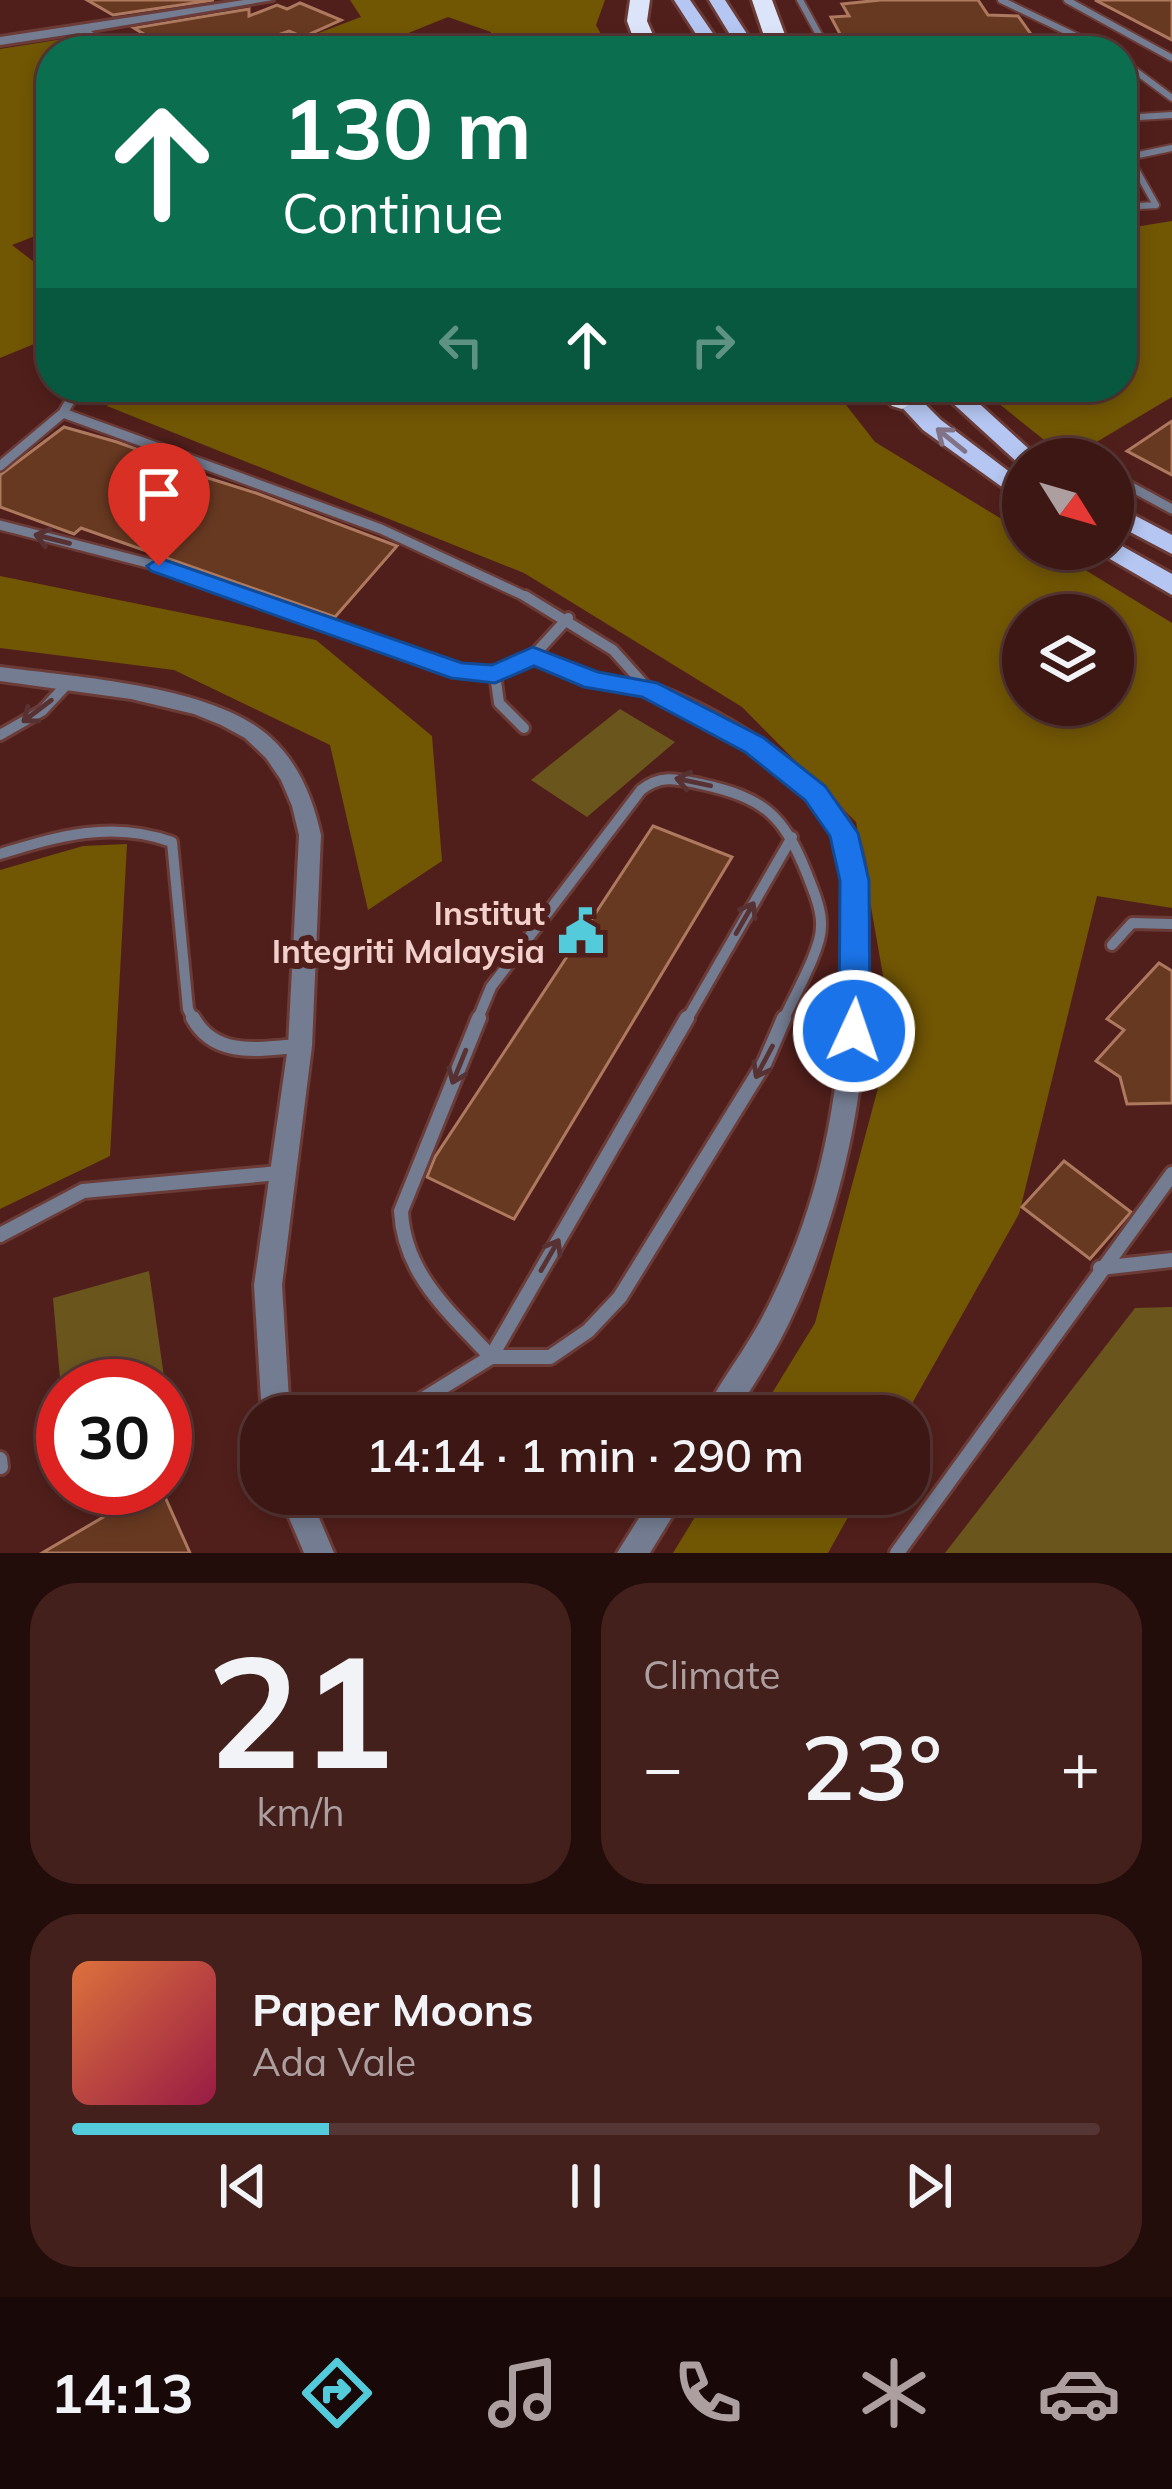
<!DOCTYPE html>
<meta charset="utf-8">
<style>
:root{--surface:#3d1714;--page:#44201d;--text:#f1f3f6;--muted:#ad9fa0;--line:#563634;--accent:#53cbda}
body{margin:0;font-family:Mulish,sans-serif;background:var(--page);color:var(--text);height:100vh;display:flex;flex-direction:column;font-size:45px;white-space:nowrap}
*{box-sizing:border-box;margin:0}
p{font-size:39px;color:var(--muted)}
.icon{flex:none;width:66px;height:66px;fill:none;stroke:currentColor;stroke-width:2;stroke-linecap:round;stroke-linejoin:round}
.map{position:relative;height:1553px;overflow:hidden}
.side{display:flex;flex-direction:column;gap:30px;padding:30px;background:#220d0b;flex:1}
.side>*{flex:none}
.guide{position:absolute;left:36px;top:36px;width:1101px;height:366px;border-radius:48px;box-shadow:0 6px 18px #0003,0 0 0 3px var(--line);background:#0b6e4f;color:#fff;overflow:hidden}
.needle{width:78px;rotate:127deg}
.fabs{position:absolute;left:1002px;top:438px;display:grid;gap:24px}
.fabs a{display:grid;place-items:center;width:132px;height:132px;border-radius:50%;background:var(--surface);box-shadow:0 6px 18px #0003,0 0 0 3px var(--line);font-size:60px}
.speed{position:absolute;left:36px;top:1359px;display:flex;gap:24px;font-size:60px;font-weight:700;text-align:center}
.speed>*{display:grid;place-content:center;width:156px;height:156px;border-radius:50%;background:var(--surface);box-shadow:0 6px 18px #0003,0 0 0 3px var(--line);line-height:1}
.speed .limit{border:18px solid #d22;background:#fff;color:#111}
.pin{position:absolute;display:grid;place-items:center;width:102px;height:102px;color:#fff;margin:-123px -51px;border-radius:50% 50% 50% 0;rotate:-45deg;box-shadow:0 0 12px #0007}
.pin .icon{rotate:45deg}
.me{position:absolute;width:132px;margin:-66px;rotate:3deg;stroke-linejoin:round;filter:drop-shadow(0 0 9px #0008)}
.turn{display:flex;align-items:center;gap:42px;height:252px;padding:0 48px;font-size:54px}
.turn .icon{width:156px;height:156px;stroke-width:2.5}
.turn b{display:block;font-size:84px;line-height:102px}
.lanes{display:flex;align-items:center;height:114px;padding:0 48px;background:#0003;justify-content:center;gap:60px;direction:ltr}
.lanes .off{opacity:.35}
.big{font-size:90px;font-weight:600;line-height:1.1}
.side .card{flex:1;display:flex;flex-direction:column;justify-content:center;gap:18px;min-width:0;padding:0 42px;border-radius:48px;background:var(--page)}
.side .dial{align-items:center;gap:0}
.dial b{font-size:156px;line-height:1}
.song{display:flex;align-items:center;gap:36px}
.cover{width:144px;height:144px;border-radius:18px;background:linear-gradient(135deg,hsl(20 70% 55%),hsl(340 70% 35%))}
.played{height:12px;border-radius:6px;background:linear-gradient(90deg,var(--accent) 25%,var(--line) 25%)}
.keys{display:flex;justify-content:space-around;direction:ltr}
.heat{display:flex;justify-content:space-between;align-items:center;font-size:66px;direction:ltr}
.side .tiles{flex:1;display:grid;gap:30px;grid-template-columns:1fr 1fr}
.card:last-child{grid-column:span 2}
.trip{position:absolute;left:240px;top:1395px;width:690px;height:120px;border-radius:48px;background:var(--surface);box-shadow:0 6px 18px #0003,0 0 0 3px var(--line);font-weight:600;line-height:120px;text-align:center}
.tab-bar{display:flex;height:192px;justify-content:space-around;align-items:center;background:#180908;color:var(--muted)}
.tab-bar .icon{width:84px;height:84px}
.tab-bar .on{color:var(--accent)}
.tab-bar b{font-size:54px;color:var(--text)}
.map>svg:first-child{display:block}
.green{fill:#6a551d}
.forest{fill:#715604;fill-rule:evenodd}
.building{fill:#683921;stroke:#ad795f;stroke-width:3}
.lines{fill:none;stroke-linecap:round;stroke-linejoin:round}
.lane-far3-casing{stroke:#6b3b37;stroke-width:10}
.lane-far2-casing{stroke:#6b3b37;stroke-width:14}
.lane-far1-casing{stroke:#6b3b37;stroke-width:16}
.lane-casing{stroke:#6b3b37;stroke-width:20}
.street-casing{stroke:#6b3b37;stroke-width:6}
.primary-casing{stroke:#6b3b37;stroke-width:6}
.highway-casing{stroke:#6b3b37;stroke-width:6}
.lane-far3{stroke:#737c91;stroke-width:6}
.lane-far2{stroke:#737c91;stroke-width:9}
.lane-far1{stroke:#737c91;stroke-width:10}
.lane{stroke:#737c91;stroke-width:14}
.street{fill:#737c91;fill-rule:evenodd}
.primary{fill:#b4c6f1;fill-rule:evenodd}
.highway{fill:#dbe4f9;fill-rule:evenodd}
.oneway{stroke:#827286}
.oneway2{stroke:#583233}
.route{fill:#1a73e8;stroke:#114b97;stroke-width:3}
.labels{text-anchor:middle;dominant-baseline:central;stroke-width:12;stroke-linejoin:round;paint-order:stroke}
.poi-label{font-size:33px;font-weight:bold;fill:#f2d1cc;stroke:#511f1b;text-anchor:end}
</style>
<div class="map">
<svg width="1172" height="1553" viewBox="0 0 1172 1553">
<rect width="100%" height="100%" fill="#511f1b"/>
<!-- green -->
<path class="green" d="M 620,709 L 675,742 L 587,817 L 531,780 Z
M 149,1271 L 172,1433 L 165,1435 L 165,1386 L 63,1386 L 63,1413 L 53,1298 Z
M 1172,1307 L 1172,1553 L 945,1553 L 1135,1308 Z"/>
<!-- forest -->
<path class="forest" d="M 350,0 L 605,0 L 596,25 L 610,51 L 490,51 L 491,32 L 448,17 L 396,38 L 394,51 L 293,51 L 292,43 L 361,17 Z
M 63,39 L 85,51 L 51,51 L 51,230 L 12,245 L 51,275 L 51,337 L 0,358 L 0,49 Z
M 1172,221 L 1172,397 L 1068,459 L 978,387 L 1122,387 L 1122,229 Z
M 118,387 L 832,387 L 875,442 L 1023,532 L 1023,549 L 1051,549 L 1172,623 L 1172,908 L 1097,896 L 1019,1214 L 905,1416 L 758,1416 L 815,1323 L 893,1032 L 856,822 L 742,707 L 524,573 L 107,406 ZM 1023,615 L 1113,615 L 1113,705 L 1023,705 Z
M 0,576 L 316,640 L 432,736 L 442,861 L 368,910 L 330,745 L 174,670 L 0,648 Z
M 127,844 L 110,1156 L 0,1209 L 0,870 L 83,846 Z
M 709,1494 L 861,1494 L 828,1553 L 673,1553 Z"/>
<!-- building -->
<path class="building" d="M 87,0 L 214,0 L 113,15 Z
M 881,0 L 978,0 L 988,15 L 1018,16 L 1043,51 L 849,51 L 831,17 L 849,16 L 842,4 Z
M 1095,0 L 1172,0 L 1172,40 Z
M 300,3 L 341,20 L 303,37 L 289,31 L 238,49 L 231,45 L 217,50 L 196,38 L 177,45 L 166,38 L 157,42 L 134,28 L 249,9 L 249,16 L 277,5 L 287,9 Z
M 1172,421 L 1172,475 L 1127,451 Z
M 64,427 L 117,442 L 158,457 L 154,461 L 256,493 L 397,546 L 335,617 L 81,528 L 74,534 L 0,507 L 0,475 Z
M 653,826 L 732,857 L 514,1219 L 427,1177 L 435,1157 Z
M 1159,963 L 1172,971 L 1172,1103 L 1127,1104 L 1120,1077 L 1096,1061 L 1124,1030 L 1107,1019 Z
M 1064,1161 L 1131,1212 L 1090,1259 L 1022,1207 Z
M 153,1488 L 161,1488 L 190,1553 L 42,1553 Z"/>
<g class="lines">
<defs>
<path id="lane-far3" d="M 800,0 L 828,51
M 1001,0 L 1107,51
M 1067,0 L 1172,58
M 1067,51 L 1073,44 L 1090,44
M 1122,61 L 1172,98
M 1122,118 L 1172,115
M 1156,205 L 1129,157 L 1172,148
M 1122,207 L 1156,205"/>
<path id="lane-far2" d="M 63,413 L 78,387
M 0,466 L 63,413 L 381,529 L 531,599
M 1113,477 L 1172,509
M 0,525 L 159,566 L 252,599"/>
<path id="lane-far1" d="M 244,596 L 460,672 L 495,674 L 533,656 L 593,680 L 648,689 L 613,650 L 525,596
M 533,656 L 568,618
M 495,674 L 499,703 L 524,728
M 0,735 L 42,711 L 69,682
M 0,854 C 59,836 112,820 172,842 L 188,1009 L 194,1021
M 1112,945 L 1132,923 L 1172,924
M 477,1021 L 491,987 L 641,790 C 661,774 677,779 701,784 C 764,798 783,814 807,874 C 813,890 822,909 821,927 C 821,950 793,998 783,1021
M 686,1021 L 792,837"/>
<path id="lane" d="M 193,1018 C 215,1058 259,1049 298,1046
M 479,1018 L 401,1211 C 404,1275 451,1313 491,1357 L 550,1357 L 588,1331 L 620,1297 L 765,1062 L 784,1018
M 0,1235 L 83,1191 L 279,1173
M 1100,1268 L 1172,1260
M 396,1416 L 491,1357 L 687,1018
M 0,1459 L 1,1467
M 897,1553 L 1172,1174"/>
<path id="street" d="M 244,0 L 273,0 L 91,31 L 119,51 L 105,51 L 79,33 L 0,45 L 0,37 Z
M 0,667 C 75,677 213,685 270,737 C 298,762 313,798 321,835 L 312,1046 L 282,1285 L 290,1416 L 262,1416 L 254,1285 L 288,1046 L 299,835 L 292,806 L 281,780 L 266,758 L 245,738 L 221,725 L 194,714 L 131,699 L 0,681 Z
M 648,682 C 713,703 821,768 853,829 C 871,864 867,909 868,947 C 870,1080 845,1209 786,1329 C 771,1359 752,1387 734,1416 L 704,1416 C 714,1391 732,1368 746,1345 C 761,1322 773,1297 784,1272 C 832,1164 845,1048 844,931 C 844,892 846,849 823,816 C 781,757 703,726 641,694 L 638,689 Z
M 279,1494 L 309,1494 L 334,1553 L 304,1553 Z
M 654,1494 L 686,1494 L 650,1553 L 617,1553 Z"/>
<path id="primary" d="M 674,0 L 690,0 L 725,51 L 707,51 Z
M 709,0 L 725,0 L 758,51 L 740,51 Z
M 883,387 L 908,387 L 941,420 L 1023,482 L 1023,502 L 923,430 Z
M 935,387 L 961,387 L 1040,459 L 1023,459 L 1019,464 Z
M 1113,504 L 1172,535 L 1172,554 L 1113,523 Z
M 1113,541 L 1172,574 L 1172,595 L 1103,555 L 1099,549 L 1113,549 Z"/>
<path id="highway" d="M 630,0 L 650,0 L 647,21 L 660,51 L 638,51 L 627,21 Z
M 752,0 L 772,0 L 791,51 L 769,51 Z
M 874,387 L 904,387 L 916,400 L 902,409 L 892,406 Z"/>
</defs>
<!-- lane-far3 casing -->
<use href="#lane-far3" class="lane-far3-casing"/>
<!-- lane-far2 casing -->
<use href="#lane-far2" class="lane-far2-casing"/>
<!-- lane-far1 casing -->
<use href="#lane-far1" class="lane-far1-casing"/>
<!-- lane casing -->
<use href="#lane" class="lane-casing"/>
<!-- street casing -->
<use href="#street" class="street-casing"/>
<!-- primary casing -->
<use href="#primary" class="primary-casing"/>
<!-- highway casing -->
<use href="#highway" class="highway-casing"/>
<!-- lane-far3 -->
<use href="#lane-far3" class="lane-far3"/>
<!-- lane-far2 -->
<use href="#lane-far2" class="lane-far2"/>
<!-- lane-far1 -->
<use href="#lane-far1" class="lane-far1"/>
<!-- lane -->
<use href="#lane" class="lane"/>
<!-- street -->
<use href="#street" class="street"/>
<!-- primary -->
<use href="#primary" class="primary"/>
<!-- highway -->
<use href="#highway" class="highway"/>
</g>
<!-- one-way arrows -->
<defs><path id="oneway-shaft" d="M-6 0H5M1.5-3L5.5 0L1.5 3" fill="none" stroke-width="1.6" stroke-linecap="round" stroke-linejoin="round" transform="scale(3)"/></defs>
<use class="oneway" href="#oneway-shaft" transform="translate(951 440) rotate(-141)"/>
<g class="oneway2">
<use href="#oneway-shaft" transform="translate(52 539) rotate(-166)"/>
<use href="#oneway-shaft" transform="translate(37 711) rotate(143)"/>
<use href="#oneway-shaft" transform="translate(693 782) rotate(-168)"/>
<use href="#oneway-shaft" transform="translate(745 918) rotate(-60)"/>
<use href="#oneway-shaft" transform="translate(764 1062) rotate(118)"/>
<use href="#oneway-shaft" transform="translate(459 1067) rotate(112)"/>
<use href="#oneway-shaft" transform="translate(550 1255) rotate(-60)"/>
</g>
<!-- route -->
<path class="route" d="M 159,558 L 462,663 L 492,665 L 533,647 L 598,672 L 657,683 L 764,738 L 825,786 L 858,833 L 869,881 L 870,1031 L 865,1040 L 854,1044 L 843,1040 L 839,1031 L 840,881 L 830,836 L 805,800 L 745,752 L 642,697 L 584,687 L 534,666 L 495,683 L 451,678 L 151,571 L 147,566 Z"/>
<!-- icons -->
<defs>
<symbol id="civic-bare" viewBox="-9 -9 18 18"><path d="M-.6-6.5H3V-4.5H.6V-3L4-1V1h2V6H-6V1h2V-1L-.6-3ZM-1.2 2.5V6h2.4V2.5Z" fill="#53cbda" stroke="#511f1b" stroke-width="2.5" paint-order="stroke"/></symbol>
</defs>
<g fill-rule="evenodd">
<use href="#civic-bare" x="548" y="898" width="66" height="66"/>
</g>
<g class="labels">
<!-- poi labels -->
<g class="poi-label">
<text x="545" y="912">Institut<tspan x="545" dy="38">Integriti Malaysia</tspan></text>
</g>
</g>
</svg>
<div class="fabs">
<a><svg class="needle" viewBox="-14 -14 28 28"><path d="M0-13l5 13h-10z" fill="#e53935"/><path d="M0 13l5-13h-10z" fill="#ad9fa0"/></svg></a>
<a><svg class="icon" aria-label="layers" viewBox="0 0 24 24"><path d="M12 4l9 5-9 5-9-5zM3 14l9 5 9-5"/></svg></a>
</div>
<div class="speed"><div class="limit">30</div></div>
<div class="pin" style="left:159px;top:566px;background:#d93025"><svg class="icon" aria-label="arrive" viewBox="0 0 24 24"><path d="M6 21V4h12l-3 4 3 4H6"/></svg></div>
<svg class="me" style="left:854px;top:1031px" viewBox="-20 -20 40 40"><circle r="17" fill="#1a73e8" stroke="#fff" stroke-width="3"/><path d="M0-11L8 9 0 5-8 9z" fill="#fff"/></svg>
<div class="trip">14:14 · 1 min · 290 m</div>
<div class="guide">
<div class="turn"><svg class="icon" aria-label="ahead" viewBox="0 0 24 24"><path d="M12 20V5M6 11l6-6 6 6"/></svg><div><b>130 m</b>Continue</div></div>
<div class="lanes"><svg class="icon off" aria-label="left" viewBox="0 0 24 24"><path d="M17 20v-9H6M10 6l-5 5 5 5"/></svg><svg class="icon" aria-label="ahead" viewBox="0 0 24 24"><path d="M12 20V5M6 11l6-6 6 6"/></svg><svg class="icon off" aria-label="right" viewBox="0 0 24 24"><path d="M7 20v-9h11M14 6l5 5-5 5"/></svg></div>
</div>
</div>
<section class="side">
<div class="tiles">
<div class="card dial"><b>21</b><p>km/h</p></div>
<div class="card"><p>Climate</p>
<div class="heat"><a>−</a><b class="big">23°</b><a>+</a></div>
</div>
<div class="card">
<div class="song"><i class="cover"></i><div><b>Paper Moons</b><p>Ada Vale</p></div></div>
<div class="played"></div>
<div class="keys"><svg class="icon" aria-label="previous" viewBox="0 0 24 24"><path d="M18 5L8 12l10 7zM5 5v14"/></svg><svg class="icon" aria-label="pause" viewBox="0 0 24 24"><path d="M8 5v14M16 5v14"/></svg><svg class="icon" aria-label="next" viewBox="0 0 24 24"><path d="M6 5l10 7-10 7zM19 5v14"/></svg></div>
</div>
</div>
</section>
<nav class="tab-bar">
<b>14:13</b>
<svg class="icon on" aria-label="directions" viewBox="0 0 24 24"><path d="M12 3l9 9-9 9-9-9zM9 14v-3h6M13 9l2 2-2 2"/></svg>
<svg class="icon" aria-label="music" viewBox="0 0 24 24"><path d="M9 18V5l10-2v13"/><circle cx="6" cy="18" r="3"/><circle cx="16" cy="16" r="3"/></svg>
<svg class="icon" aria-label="phone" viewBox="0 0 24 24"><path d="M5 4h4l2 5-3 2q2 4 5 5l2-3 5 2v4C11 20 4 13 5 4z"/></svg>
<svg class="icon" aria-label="climate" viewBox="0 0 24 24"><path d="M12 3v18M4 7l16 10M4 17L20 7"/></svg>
<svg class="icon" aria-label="car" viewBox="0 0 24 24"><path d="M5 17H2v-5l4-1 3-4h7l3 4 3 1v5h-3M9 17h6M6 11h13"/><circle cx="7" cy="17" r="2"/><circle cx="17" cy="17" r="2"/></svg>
</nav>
